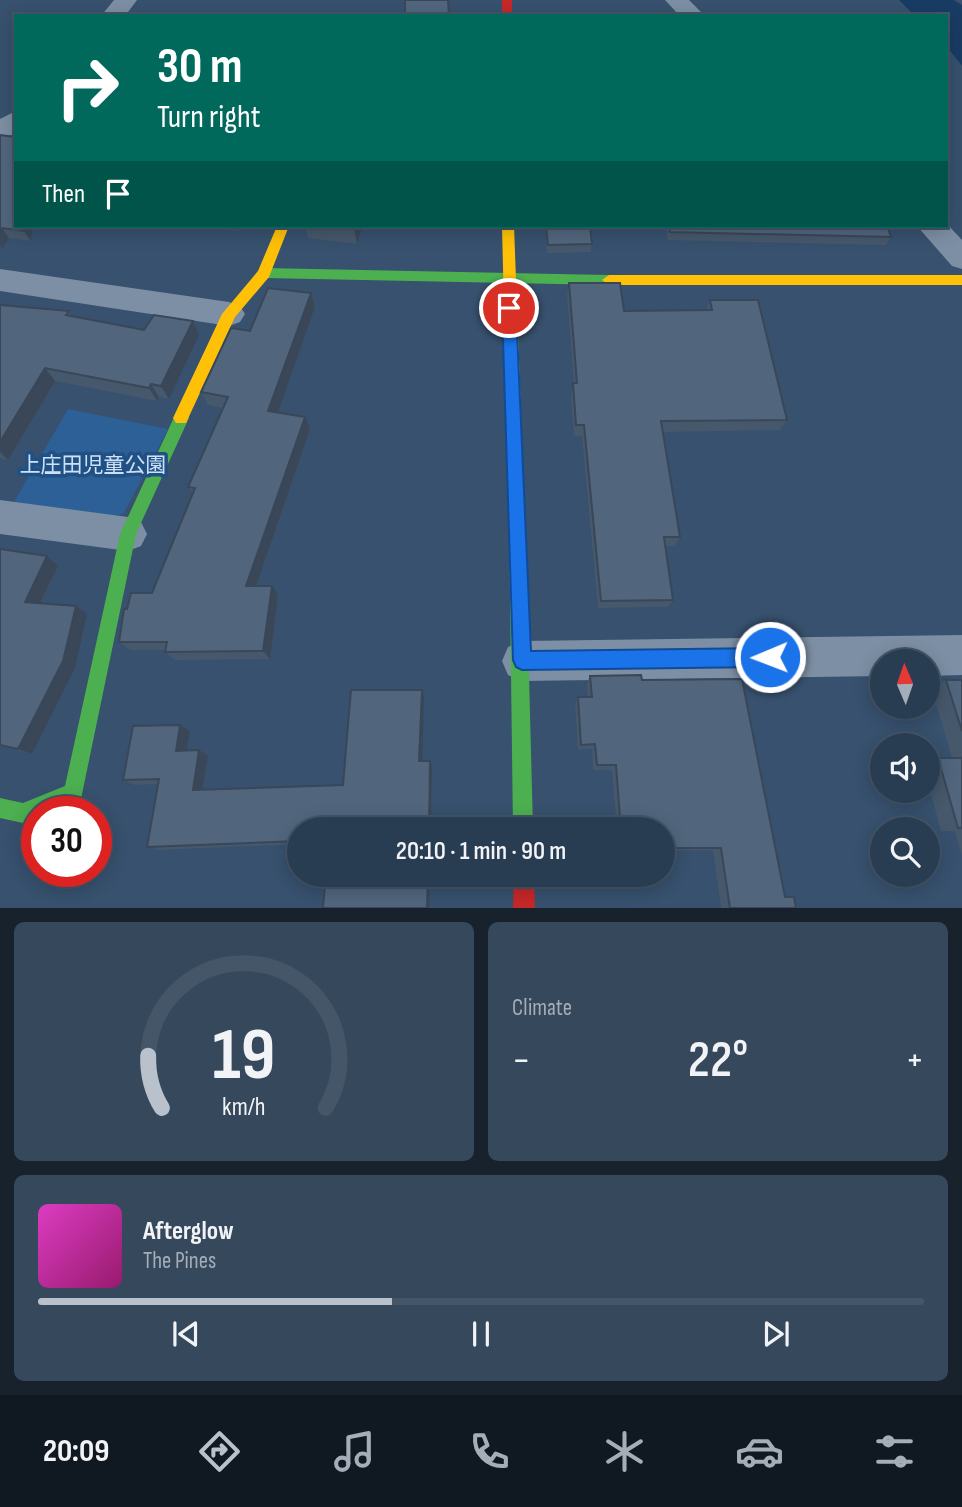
<!DOCTYPE html>
<meta charset="utf-8">
<style>
:root{--surface:#293d52;--page:#35485c;--text:#f1f3f6;--muted:#a5aeb8;--line:#455669;--accent:#b9c2cc}
body{margin:0;font-family:"Sofia Sans Condensed","Noto Sans JP",sans-serif;background:var(--page);color:var(--text);height:100vh;display:flex;flex-direction:column;font-size:26px;white-space:nowrap}
*{box-sizing:border-box;margin:0}
p{font-size:23px;color:var(--muted)}
.icon{flex:none;width:38px;height:38px;fill:none;stroke:currentColor;stroke-width:2;stroke-linecap:round;stroke-linejoin:round}
.map{position:relative;height:908px;overflow:hidden}
.sheet{display:flex;flex-direction:column;gap:14px;padding:14px;background:#17222d;flex:1}
.sheet>*{flex:none}
.banner{position:absolute;left:14px;top:14px;width:934px;height:214px;border-radius:0px;box-shadow:0 4px 18px #0003,0 0 0 2px var(--line);background:#00695c;color:#fff;overflow:hidden}
.needle{width:46px;rotate:358deg}
.fabs{position:absolute;left:870px;top:649px;display:grid;gap:14px}
.fabs a{display:grid;place-items:center;width:70px;height:70px;border-radius:50%;background:var(--surface);box-shadow:0 4px 18px #0003,0 0 0 2px var(--line);font-size:35px}
.speed{position:absolute;left:21px;top:796px;display:flex;gap:14px;font-size:35px;font-weight:700;text-align:center}
.speed>*{display:grid;place-content:center;width:91px;height:91px;border-radius:50%;background:var(--surface);box-shadow:0 4px 18px #0003,0 0 0 2px var(--line);line-height:1}
.speed .limit{border:10px solid #d22;background:#fff;color:#111}
.pin{position:absolute;display:grid;place-items:center;width:60px;height:60px;color:#fff;margin:-30px;border:4px solid #fff;border-radius:50%;box-shadow:0 2px 7px #0007}
.me{position:absolute;width:77px;margin:-38px;rotate:269deg;stroke-linejoin:round;filter:drop-shadow(0 0 5px #0008)}
.turn{display:flex;align-items:center;gap:24px;height:147px;padding:0 28px;font-size:32px}
.turn .icon{width:91px;height:91px;stroke-width:2.5}
.turn b{display:block;font-size:49px;line-height:60px}
.then{display:flex;align-items:center;height:66px;padding:0 28px;background:#0003;gap:14px;font-size:26px}
.big{font-size:52px;font-weight:600;line-height:1.1}
.sheet .widget{flex:1;display:flex;flex-direction:column;justify-content:center;gap:10px;min-width:0;padding:0 24px;border-radius:10px;background:var(--page)}
.sheet .dial{align-items:center;gap:0}
.dial svg{height:182px;overflow:visible;fill:none;stroke:var(--line);stroke-width:7;stroke-linecap:round;text-anchor:middle}
.dial text{fill:var(--text);stroke:none}
.song{display:flex;align-items:center;gap:21px}
.cover{width:84px;height:84px;border-radius:10px;background:linear-gradient(135deg,hsl(310 70% 55%),hsl(320 70% 35%))}
.played{height:7px;border-radius:4px;background:linear-gradient(90deg,var(--accent) 40%,var(--line) 40%)}
.keys{display:flex;justify-content:space-around;direction:ltr}
.heat{display:flex;justify-content:space-between;align-items:center;font-size:38px;direction:ltr}
.sheet .tiles{flex:1;display:grid;gap:14px;grid-template-columns:1fr 1fr}
.widget:last-child{grid-column:span 2}
.trip{position:absolute;left:287px;top:817px;width:388px;height:70px;border-radius:35px;background:var(--surface);box-shadow:0 4px 18px #0003,0 0 0 2px var(--line);font-weight:600;line-height:70px;text-align:center}
.dock{display:flex;height:112px;justify-content:space-around;align-items:center;background:#101821;color:var(--muted)}
.dock .icon{width:49px;height:49px}
.dock .on{color:var(--accent)}
.dock b{font-size:32px;color:var(--text)}
.map>svg:first-child{display:block}
.green{fill:#2c6096}
.water{fill:#193c64}
.lines{fill:none;stroke-linecap:round;stroke-linejoin:round}
.street{fill:#7d8fa4;fill-rule:evenodd}
.fast{fill:#4caf50;fill-rule:evenodd}
.slow{fill:#ffc107;fill-rule:evenodd}
.jam{fill:#c62828;fill-rule:evenodd}
.wall{fill:#46586c}
.shaded-wall{fill:#394758}
.building{fill:#51667d;stroke:#394758;stroke-width:2}
.route{fill:#1a73e8;stroke:#114b97;stroke-width:2}
.labels{text-anchor:middle;dominant-baseline:central;stroke-width:7;stroke-linejoin:round;paint-order:stroke}
.park-label{font-size:21px;fill:#cce1f7;stroke:#205084}
</style>
<div class="map">
<svg width="962" height="909" viewBox="0 0 962 909">
<rect width="100%" height="100%" fill="#37516e"/>
<!-- green -->
<path class="green" d="M 68,409 L 168,429 L 124,513 L 98,524 L 11,507 Z"/>
<!-- water -->
<path class="water" d="M 899,0 L 954,0 L 962,5 L 962,66 L 947,47 L 947,16 L 915,16 Z"/>
<g class="lines">
<!-- street -->
<path class="street" d="M 114,0 L 137,0 L 125,16 L 101,16 Z
M 665,0 L 689,0 L 705,16 L 680,16 Z
M 16,111 L 16,133 L 0,140 L 0,119 Z
M 947,224 L 962,240 L 962,269 L 952,266 L 917,226 Z
M 0,269 L 229,302 L 240,306 L 245,314 L 240,322 L 229,326 L 0,291 Z
M 0,500 L 128,517 L 141,522 L 147,534 L 141,546 L 128,551 L 0,534 Z
M 962,635 L 962,675 L 928,676 L 928,662 L 882,662 L 882,676 L 522,681 L 508,675 L 502,661 L 508,647 L 522,641 Z"/>
<!-- fast -->
<path class="fast" d="M 264,268 L 609,275 L 616,280 L 609,285 L 264,278 L 257,273 Z
M 181,412 L 186,413 L 189,418 L 136,534 L 81,799 L 50,812 L 37,812 L 37,817 L 23,823 L 0,818 L 0,798 L 23,803 L 65,786 L 120,534 L 176,413 Z
M 517,512 L 523,514 L 525,519 L 533,830 L 513,830 L 509,519 L 511,514 Z"/>
<!-- slow -->
<path class="slow" d="M 277,226 L 289,226 L 269,277 L 235,317 L 186,423 L 176,423 L 173,418 L 222,314 L 258,271 Z
M 502,226 L 514,226 L 525,519 L 523,524 L 517,526 L 511,524 L 509,519 Z
M 609,275 L 962,275 L 962,285 L 609,285 L 602,280 Z"/>
<!-- jam -->
<path class="jam" d="M 502,0 L 512,0 L 512,16 L 502,16 Z
M 514,875 L 534,875 L 535,909 L 513,909 Z"/>
</g>
<!-- wall -->
<path class="wall" d="M 0,135 L 33,226 L 31,241 L 9,238 L 2,249 L 0,248 Z
M 187,226 L 241,226 L 238,231 Z
M 305,226 L 363,226 L 357,244 L 308,238 Z
M 545,226 L 590,226 L 592,244 L 591,252 L 547,253 Z
M 665,226 L 887,226 L 891,237 L 886,245 L 668,240 Z
M 569,283 L 624,311 L 706,310 L 710,300 L 787,420 L 780,430 L 662,432 L 680,537 L 675,546 L 665,546 L 673,600 L 668,607 L 598,608 L 582,436 L 574,436 L 571,394 L 574,383 L 567,295 Z
M 311,293 L 315,307 L 278,413 L 305,417 L 310,429 L 256,586 L 278,595 L 270,659 L 175,660 L 165,652 L 165,650 L 130,650 L 119,642 L 127,609 L 152,593 L 193,494 L 188,487 L 223,408 L 208,405 L 201,392 L 250,331 Z
M 0,305 L 69,311 L 72,316 L 144,330 L 193,321 L 199,335 L 169,399 L 159,397 L 157,401 L 55,381 L 8,460 L 0,458 Z
M 0,549 L 47,556 L 58,566 L 41,603 L 87,614 L 75,668 L 32,754 L 0,746 Z
M 590,676 L 642,680 L 785,897 L 796,908 L 721,908 L 713,850 L 663,850 L 663,830 L 617,830 L 612,770 L 593,770 L 592,749 L 578,750 L 575,704 L 578,697 L 588,697 L 587,683 Z
M 946,680 L 962,680 L 962,856 L 955,831 L 941,831 L 928,783 L 928,762 L 938,758 L 952,758 L 931,687 Z
M 422,690 L 424,697 L 422,761 L 430,761 L 432,766 L 431,830 L 299,830 L 299,844 L 159,850 L 147,847 L 158,784 L 135,785 L 123,780 L 180,725 L 190,731 L 187,751 L 208,756 L 203,790 L 343,785 Z"/>
<!-- shaded-wall -->
<path class="shaded-wall" d="M 25,226 L 33,226 L 31,241 L 24,231 Z
M 355,226 L 363,226 L 357,244 L 354,228 Z
M 2,228 L 9,238 L 2,249 L 0,246 L 0,231 Z
M 311,293 L 315,307 L 274,424 L 268,411 Z
M 193,321 L 199,335 L 169,399 L 161,386 Z
M 45,368 L 55,381 L 8,460 L 0,452 L 0,442 Z
M 151,384 L 159,397 L 157,401 L 149,388 Z
M 305,417 L 310,429 L 253,595 L 246,586 Z
M 47,556 L 58,566 L 37,610 L 25,602 Z
M 272,586 L 278,595 L 270,659 L 263,651 Z
M 76,606 L 87,614 L 75,668 L 32,754 L 18,749 Z
M 422,690 L 424,697 L 422,766 L 419,761 Z
M 180,725 L 190,731 L 186,756 L 176,751 Z
M 199,750 L 208,756 L 202,794 L 193,790 Z
M 430,761 L 432,766 L 431,830 L 429,830 Z
M 428,875 L 430,875 L 429,908 L 427,908 Z"/>
<!-- building -->
<path class="building" d="M 405,0 L 448,0 L 449,16 L 405,16 Z
M 0,135 L 15,137 L 16,136 L 16,226 L 25,226 L 24,231 L 2,228 L 0,231 Z
M 332,226 L 355,226 L 354,228 Z
M 546,226 L 590,226 L 592,244 L 548,245 Z
M 669,226 L 887,226 L 891,237 L 670,232 Z
M 569,283 L 620,283 L 624,311 L 712,310 L 710,300 L 758,300 L 787,420 L 661,421 L 680,537 L 664,537 L 673,600 L 601,601 L 584,425 L 576,425 L 573,383 L 577,383 Z
M 268,288 L 311,293 L 268,411 L 305,417 L 246,586 L 272,586 L 263,651 L 165,652 L 167,642 L 119,642 L 124,609 L 127,609 L 131,593 L 152,593 L 195,488 L 188,487 L 228,397 L 201,392 L 231,328 L 250,331 Z
M 0,305 L 69,311 L 66,315 L 144,330 L 154,315 L 193,321 L 161,386 L 151,384 L 149,388 L 45,368 L 0,442 Z
M 0,549 L 47,556 L 25,602 L 76,606 L 63,661 L 18,749 L 0,745 Z
M 641,675 L 642,680 L 742,679 L 785,897 L 794,897 L 796,908 L 730,908 L 721,848 L 663,848 L 663,830 L 621,830 L 616,765 L 597,765 L 595,744 L 581,745 L 578,697 L 592,697 L 590,676 Z
M 946,680 L 962,680 L 962,731 Z
M 351,690 L 422,690 L 419,761 L 430,761 L 429,830 L 299,830 L 299,841 L 147,847 L 159,779 L 123,780 L 133,726 L 180,725 L 176,751 L 199,750 L 193,790 L 343,785 Z
M 938,758 L 962,758 L 962,828 L 958,828 Z
M 326,875 L 428,875 L 427,908 L 323,908 Z"/>
<!-- route -->
<path class="route" d="M 509,302 L 516,308 L 531,651 L 770,648 L 776,651 L 779,657 L 776,664 L 770,667 L 522,670 L 516,667 L 513,660 L 502,308 Z"/>
<g class="labels">
<!-- park labels -->
<g class="park-label">
<text x="93" y="465">上庄田児童公園</text>
</g>
</g>
</svg>
<div class="fabs">
<a><svg class="needle" viewBox="-14 -14 28 28"><path d="M0-13l5 13h-10z" fill="#e53935"/><path d="M0 13l5-13h-10z" fill="#a5aeb8"/></svg></a>
<a><svg class="icon" aria-label="sound" viewBox="0 0 24 24"><path d="M4 9h4l5-4v14l-5-4H4zM17 9q2 3 0 6"/></svg></a>
<a><svg class="icon" aria-label="search" viewBox="0 0 24 24"><circle cx="10" cy="10" r="6"/><path d="M15 15l6 6"/></svg></a>
</div>
<div class="speed"><div class="limit">30</div></div>
<div class="pin" style="left:509px;top:308px;background:#d93025"><svg class="icon" aria-label="arrive" viewBox="0 0 24 24"><path d="M6 21V4h12l-3 4 3 4H6"/></svg></div>
<svg class="me" style="left:770px;top:657px" viewBox="-20 -20 40 40"><circle r="17" fill="#1a73e8" stroke="#fff" stroke-width="3"/><path d="M0-11L8 9 0 5-8 9z" fill="#fff"/></svg>
<div class="trip">20:10 · 1 min · 90 m</div>
<div class="banner">
<div class="turn"><svg class="icon" aria-label="right" viewBox="0 0 24 24"><path d="M7 20v-9h11M14 6l5 5-5 5"/></svg><div><b>30 m</b>Turn right</div></div>
<div class="then">Then<svg class="icon" aria-label="arrive" viewBox="0 0 24 24"><path d="M6 21V4h12l-3 4 3 4H6"/></svg></div>
</div>
</div>
<section class="sheet">
<div class="tiles">
<div class="widget dial"><svg viewBox="0 0 100 80">
<path d="M14 69A42 42 0 1 1 86 69"/>
<path d="M14 69A42 42 0 0 1 8 46" stroke="#b9c2cc"/>
<text x="50" y="56" font-size="32" font-weight="700">19</text>
<text x="50" y="72" font-size="11">km/h</text>
</svg></div>
<div class="widget"><p>Climate</p>
<div class="heat"><a>−</a><b class="big">22°</b><a>+</a></div>
</div>
<div class="widget">
<div class="song"><i class="cover"></i><div><b>Afterglow</b><p>The Pines</p></div></div>
<div class="played"></div>
<div class="keys"><svg class="icon" aria-label="previous" viewBox="0 0 24 24"><path d="M18 5L8 12l10 7zM5 5v14"/></svg><svg class="icon" aria-label="pause" viewBox="0 0 24 24"><path d="M8 5v14M16 5v14"/></svg><svg class="icon" aria-label="next" viewBox="0 0 24 24"><path d="M6 5l10 7-10 7zM19 5v14"/></svg></div>
</div>
</div>
</section>
<nav class="dock">
<b>20:09</b>
<svg class="icon on" aria-label="directions" viewBox="0 0 24 24"><path d="M12 3l9 9-9 9-9-9zM9 14v-3h6M13 9l2 2-2 2"/></svg>
<svg class="icon" aria-label="music" viewBox="0 0 24 24"><path d="M9 18V5l10-2v13"/><circle cx="6" cy="18" r="3"/><circle cx="16" cy="16" r="3"/></svg>
<svg class="icon" aria-label="phone" viewBox="0 0 24 24"><path d="M5 4h4l2 5-3 2q2 4 5 5l2-3 5 2v4C11 20 4 13 5 4z"/></svg>
<svg class="icon" aria-label="climate" viewBox="0 0 24 24"><path d="M12 3v18M4 7l16 10M4 17L20 7"/></svg>
<svg class="icon" aria-label="car" viewBox="0 0 24 24"><path d="M5 17H2v-5l4-1 3-4h7l3 4 3 1v5h-3M9 17h6M6 11h13"/><circle cx="7" cy="17" r="2"/><circle cx="17" cy="17" r="2"/></svg>
<svg class="icon" aria-label="filters" viewBox="0 0 24 24"><path d="M4 7h16M4 17h16"/><circle cx="9" cy="7" r="2"/><circle cx="15" cy="17" r="2"/></svg>
</nav>
